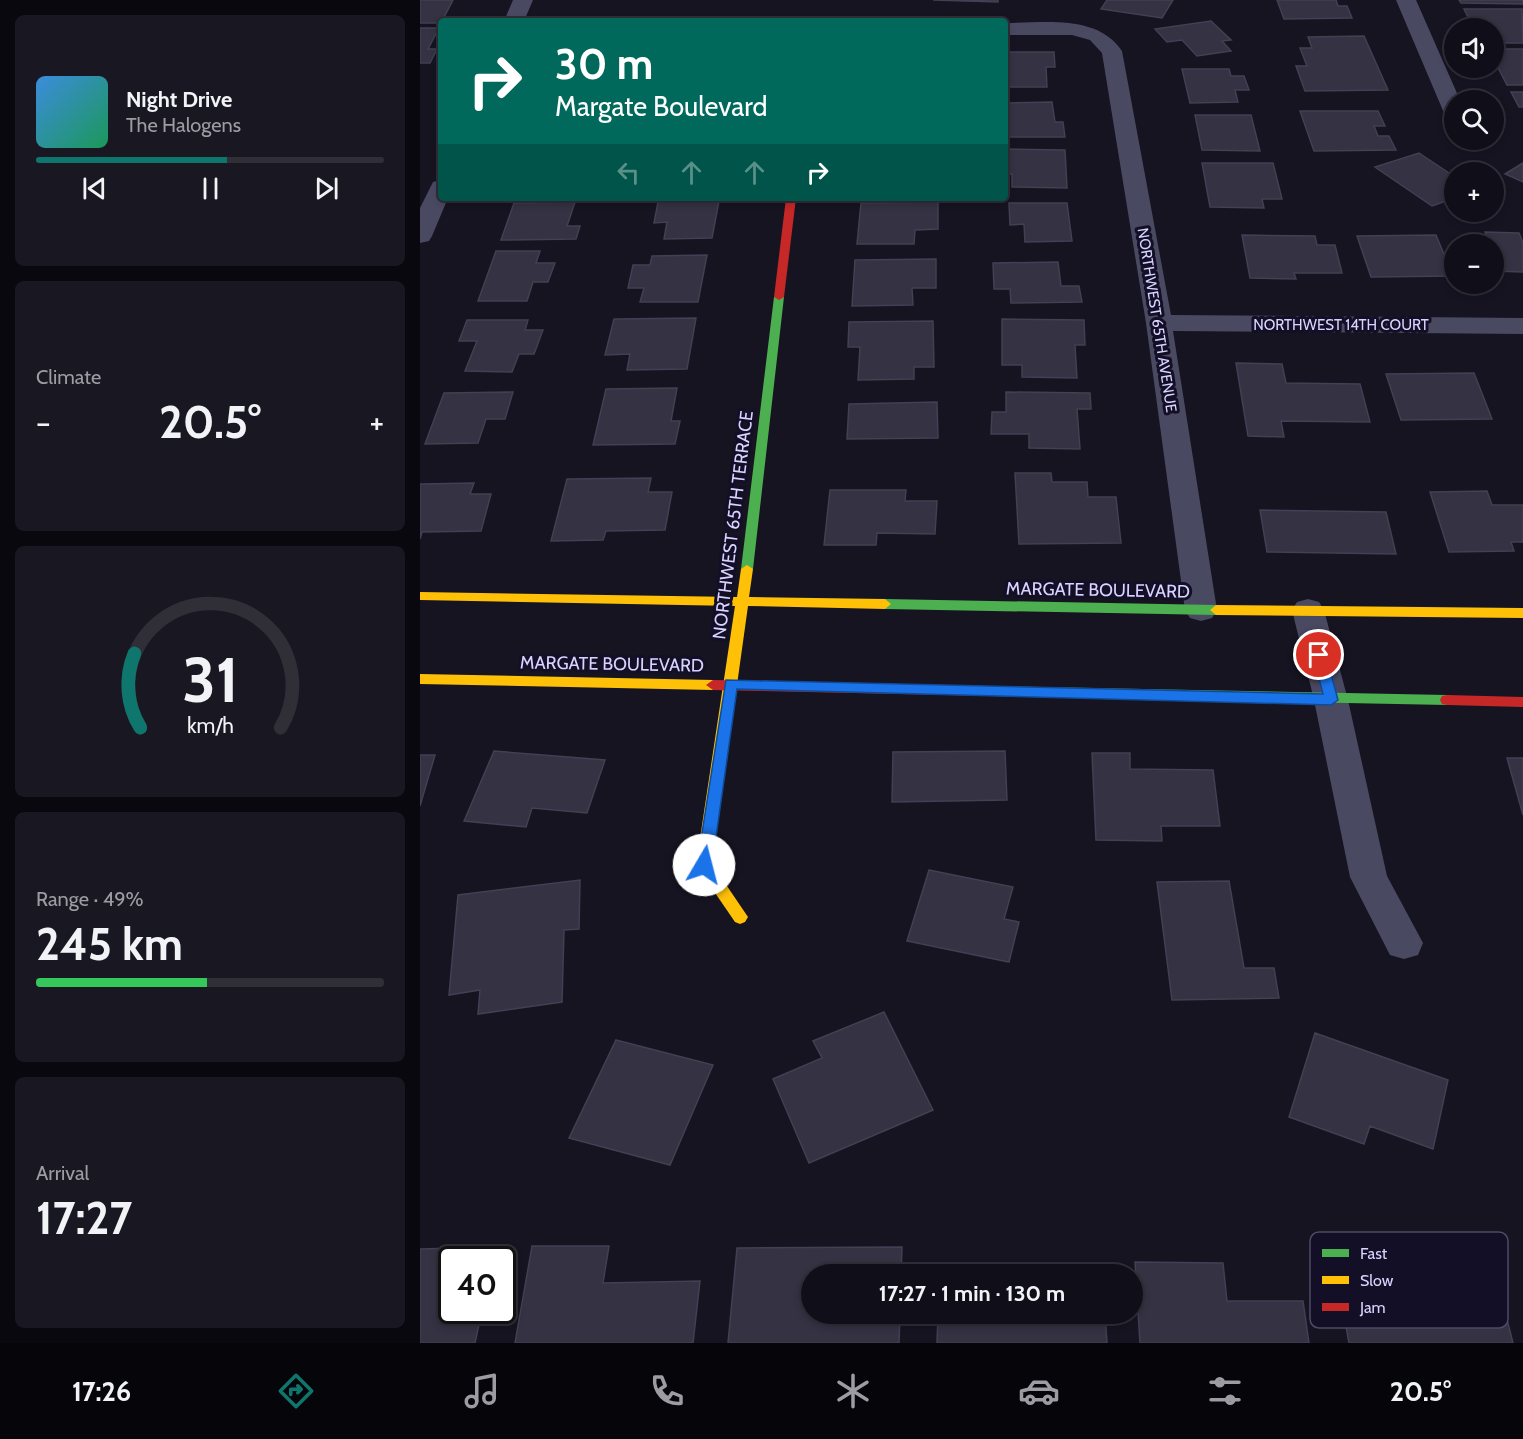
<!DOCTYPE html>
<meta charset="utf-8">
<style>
:root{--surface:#100f19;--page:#191822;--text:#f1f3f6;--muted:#9c9ca2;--line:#302f38;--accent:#0f766e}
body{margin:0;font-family:Cabin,sans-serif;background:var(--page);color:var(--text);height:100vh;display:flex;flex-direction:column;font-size:22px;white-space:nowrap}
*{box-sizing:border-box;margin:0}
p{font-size:20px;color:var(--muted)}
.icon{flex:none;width:33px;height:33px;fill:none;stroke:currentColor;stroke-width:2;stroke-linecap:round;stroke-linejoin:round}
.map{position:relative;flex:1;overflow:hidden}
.side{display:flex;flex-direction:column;gap:15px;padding:15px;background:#09080e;width:420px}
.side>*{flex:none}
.guide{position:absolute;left:18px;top:18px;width:570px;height:183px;border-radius:6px;box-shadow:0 3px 9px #0003,0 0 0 2px var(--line);background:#00695c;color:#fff;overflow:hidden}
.fabs{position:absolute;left:1024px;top:18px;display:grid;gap:12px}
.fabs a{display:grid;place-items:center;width:60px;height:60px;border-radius:50%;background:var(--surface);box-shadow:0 3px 9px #0003,0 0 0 2px var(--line);font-size:30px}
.speed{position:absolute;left:18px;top:1246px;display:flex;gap:12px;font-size:30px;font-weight:700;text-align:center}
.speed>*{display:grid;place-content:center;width:78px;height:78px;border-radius:50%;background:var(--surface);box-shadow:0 3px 9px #0003,0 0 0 2px var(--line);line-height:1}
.speed .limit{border:3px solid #111;border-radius:9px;background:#fff;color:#111}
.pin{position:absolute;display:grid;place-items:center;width:51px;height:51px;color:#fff;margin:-26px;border:3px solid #fff;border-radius:50%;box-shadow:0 2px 6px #0007}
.me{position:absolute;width:66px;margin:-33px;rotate:8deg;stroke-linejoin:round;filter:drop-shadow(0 0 4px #0008)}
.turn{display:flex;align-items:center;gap:21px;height:126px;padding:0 18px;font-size:27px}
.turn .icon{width:78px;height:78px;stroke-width:2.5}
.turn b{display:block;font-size:42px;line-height:51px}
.lanes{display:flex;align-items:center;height:57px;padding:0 18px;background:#0003;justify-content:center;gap:30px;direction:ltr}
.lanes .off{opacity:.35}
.big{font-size:45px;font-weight:800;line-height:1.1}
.side .tile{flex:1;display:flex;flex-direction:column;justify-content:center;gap:9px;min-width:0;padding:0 21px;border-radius:9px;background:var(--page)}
.side .dial{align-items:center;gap:0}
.dial svg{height:156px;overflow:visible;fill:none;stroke:var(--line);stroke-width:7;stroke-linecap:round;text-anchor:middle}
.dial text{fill:var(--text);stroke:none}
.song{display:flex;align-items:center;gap:18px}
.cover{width:72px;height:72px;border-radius:9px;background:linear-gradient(135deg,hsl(210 70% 55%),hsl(150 70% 35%))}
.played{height:6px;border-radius:3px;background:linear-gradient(90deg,var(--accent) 55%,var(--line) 55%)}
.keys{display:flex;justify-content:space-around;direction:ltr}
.heat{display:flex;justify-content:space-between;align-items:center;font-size:33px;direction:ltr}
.charge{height:9px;border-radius:4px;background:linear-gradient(90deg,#34c759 49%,var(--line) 0)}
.trip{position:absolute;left:381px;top:1264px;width:342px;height:60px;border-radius:30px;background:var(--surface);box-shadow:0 3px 9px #0003,0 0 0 2px var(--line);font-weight:800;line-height:60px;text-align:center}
.dock{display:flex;height:96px;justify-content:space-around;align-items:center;background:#06060a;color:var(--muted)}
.dock .icon{width:42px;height:42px}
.dock .on{color:var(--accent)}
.dock b{font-size:27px;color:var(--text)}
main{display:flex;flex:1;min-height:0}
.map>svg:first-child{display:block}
.building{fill:#343243;stroke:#433f54;stroke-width:1.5}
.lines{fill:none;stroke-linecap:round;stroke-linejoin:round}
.street{fill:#4a4962;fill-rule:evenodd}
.fast{fill:#4caf50;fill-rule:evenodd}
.slow{fill:#ffc107;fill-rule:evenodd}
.jam{fill:#c62828;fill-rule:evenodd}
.route{fill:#1a73e8;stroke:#114b97;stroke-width:1.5}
.labels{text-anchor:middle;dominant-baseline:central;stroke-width:6;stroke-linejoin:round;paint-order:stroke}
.far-street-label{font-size:15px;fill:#d9d4ff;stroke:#130f26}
.street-label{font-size:18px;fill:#d9d4ff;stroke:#130f26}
.key{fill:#130f26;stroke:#4e4a67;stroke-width:1.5}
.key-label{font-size:16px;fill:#d9d4ff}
</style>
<main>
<section class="side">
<div class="tile">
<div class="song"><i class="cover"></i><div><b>Night Drive</b><p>The Halogens</p></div></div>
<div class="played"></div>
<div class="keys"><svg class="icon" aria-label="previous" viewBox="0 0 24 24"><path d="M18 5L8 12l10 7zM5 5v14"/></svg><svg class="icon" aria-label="pause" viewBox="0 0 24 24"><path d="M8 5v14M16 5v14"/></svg><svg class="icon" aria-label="next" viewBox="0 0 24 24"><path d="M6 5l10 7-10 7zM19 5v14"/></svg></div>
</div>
<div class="tile"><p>Climate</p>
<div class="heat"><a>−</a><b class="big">20.5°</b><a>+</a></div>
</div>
<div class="tile dial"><svg viewBox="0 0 100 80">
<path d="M14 69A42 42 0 1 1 86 69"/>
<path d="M14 69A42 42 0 0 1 11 31" stroke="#0f766e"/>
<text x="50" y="56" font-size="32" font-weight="700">31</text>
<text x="50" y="72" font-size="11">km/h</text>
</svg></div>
<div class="tile"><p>Range · 49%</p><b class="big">245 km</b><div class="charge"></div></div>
<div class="tile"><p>Arrival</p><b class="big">17:27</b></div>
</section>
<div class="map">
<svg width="1103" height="1343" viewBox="0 0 1103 1343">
<rect width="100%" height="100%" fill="#161421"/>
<!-- building -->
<path class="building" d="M 0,0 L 33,0 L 21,23 L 0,23 Z
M 513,0 L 578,0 L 578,2 Z
M 687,0 L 753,0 L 742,18 L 681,9 Z
M 857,0 L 916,0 L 918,6 L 927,6 L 932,18 L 864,19 Z
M 1039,0 L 1103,0 L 1103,4 L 1041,3 Z
M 1044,9 L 1102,9 L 1103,43 L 1074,43 L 1074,28 L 1067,28 L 1063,21 L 1050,21 Z
M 791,21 L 811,40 L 802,41 L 811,51 L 777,56 L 762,40 L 747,42 L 735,29 Z
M 0,28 L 19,28 L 8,49 L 17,49 L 10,63 L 0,63 Z
M 944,36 L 968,90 L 885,91 L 876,66 L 887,66 L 880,48 L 892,48 L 888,37 Z
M 1074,49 L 1103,49 L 1103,85 L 1087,85 L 1074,60 Z
M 585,52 L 634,52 L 635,67 L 626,67 L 627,87 L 585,87 Z
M 762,69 L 809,69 L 811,76 L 824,76 L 829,90 L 815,90 L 818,102 L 770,103 Z
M 1091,92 L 1103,92 L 1103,107 L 1099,107 Z
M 632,102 L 635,122 L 643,122 L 645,137 L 585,137 L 585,103 Z
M 880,111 L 958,111 L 965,126 L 954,126 L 958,136 L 969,136 L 976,150 L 894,151 Z
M 775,115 L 831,115 L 840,151 L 782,150 Z
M 585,149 L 645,150 L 647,188 L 592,187 L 592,174 L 585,174 Z
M 999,153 L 1032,175 L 1035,174 L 1035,198 L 1012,206 L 955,167 Z
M 782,163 L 853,163 L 862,199 L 842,199 L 844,208 L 790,207 Z
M 1103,163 L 1103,182 L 1085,174 Z
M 299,201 L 292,238 L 244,239 L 247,222 L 234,223 L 238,202 Z
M 155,202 L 147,226 L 160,226 L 156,239 L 81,240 L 94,203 Z
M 518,202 L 518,229 L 495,230 L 494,244 L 437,244 L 441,203 Z
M 589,203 L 647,203 L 652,241 L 605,242 L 604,224 L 590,225 Z
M 1065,232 L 1099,233 L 1103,243 L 1103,272 L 1074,271 L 1074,244 L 1054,243 L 1069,243 Z
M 822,235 L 895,236 L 897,245 L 915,245 L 922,273 L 874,273 L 876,279 L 830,278 Z
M 1016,235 L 1033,276 L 951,277 L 937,236 Z
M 76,251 L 120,251 L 116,263 L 135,263 L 128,282 L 113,282 L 107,301 L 58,301 Z
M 287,255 L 278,302 L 220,302 L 224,288 L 208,288 L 213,265 L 230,265 L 232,256 Z
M 516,259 L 516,288 L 492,288 L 493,305 L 432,306 L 435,260 Z
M 638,262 L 641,286 L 659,286 L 662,302 L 591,303 L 590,289 L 574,289 L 573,263 Z
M 276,318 L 267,369 L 207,370 L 210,354 L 185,355 L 194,319 Z
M 582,319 L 664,320 L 665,345 L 655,345 L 657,378 L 602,377 L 602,365 L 582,365 Z
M 47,320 L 108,320 L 105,330 L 123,330 L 114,354 L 99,354 L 92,372 L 45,371 L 57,341 L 39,341 Z
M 513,321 L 514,367 L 494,367 L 494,379 L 438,380 L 440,347 L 428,347 L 429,322 Z
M 816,363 L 862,364 L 866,383 L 940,384 L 950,422 L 861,421 L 864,437 L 828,436 Z
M 1054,373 L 1072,419 L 981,420 L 966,374 Z
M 257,388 L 251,421 L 260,421 L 255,444 L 173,445 L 186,389 Z
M 93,392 L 85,419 L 66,419 L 58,443 L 5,444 L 24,393 Z
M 586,392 L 670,393 L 671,409 L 657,409 L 660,449 L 609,448 L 609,434 L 571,434 L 572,412 L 586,412 Z
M 517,402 L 518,438 L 427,439 L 429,404 Z
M 595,473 L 631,473 L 632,482 L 667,482 L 668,497 L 696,497 L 701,543 L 599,544 Z
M 231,478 L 228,492 L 252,492 L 245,530 L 186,531 L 183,540 L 131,541 L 147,479 Z
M 54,483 L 50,494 L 71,494 L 61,531 L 2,532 L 0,539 L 0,484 Z
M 410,490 L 486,490 L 485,501 L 517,501 L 515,534 L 457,533 L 456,545 L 404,545 Z
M 1067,491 L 1072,505 L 1103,505 L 1103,542 L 1091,542 L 1094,551 L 1029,552 L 1010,492 Z
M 840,510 L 966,512 L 976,554 L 847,552 Z
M 74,751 L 185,760 L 167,813 L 112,808 L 106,827 L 44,821 Z
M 585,751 L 587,800 L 472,802 L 473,752 Z
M 672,753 L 710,753 L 710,769 L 793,770 L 800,826 L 741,826 L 742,841 L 676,840 Z
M 0,755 L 15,755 L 0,806 Z
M 1087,758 L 1103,758 L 1103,815 Z
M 509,870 L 593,887 L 584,919 L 599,922 L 589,962 L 487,941 Z
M 160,880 L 159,929 L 144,930 L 142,1002 L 58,1014 L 60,990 L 29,995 L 38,895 Z
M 809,881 L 824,968 L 854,968 L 859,998 L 752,1000 L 737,882 Z
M 464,1012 L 513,1110 L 389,1163 L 353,1079 L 402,1058 L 393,1041 Z
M 895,1033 L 1028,1080 L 1013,1149 L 950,1126 L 944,1144 L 869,1117 Z
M 196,1040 L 293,1065 L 250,1165 L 149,1138 Z
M 112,1246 L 189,1246 L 183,1283 L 280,1281 L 273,1343 L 95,1343 Z
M 482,1247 L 481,1275 L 392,1275 L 392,1314 L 480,1314 L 479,1343 L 308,1343 L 317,1248 Z
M 35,1248 L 28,1279 L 32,1279 L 32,1311 L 62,1311 L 55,1343 L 0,1343 L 0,1249 Z
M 715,1262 L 803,1263 L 807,1301 L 883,1301 L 889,1343 L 720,1343 Z
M 1073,1264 L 1093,1343 L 929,1343 L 915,1267 Z
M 554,1273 L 666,1275 L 554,1275 Z
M 518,1314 L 685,1314 L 687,1343 L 517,1343 Z"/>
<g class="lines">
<!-- street -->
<path class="street" d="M 93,0 L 113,0 L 104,21 L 84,21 Z
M 976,0 L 996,0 L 1040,100 L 1035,100 L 1035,120 L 1027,118 L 1024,113 Z
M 585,23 C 625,23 677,14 702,51 L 751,315 L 1103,318 L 1103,334 L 753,331 L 797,610 L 792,618 L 781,621 L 770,618 L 765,610 L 726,323 L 682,53 L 670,40 L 652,35 L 585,35 Z
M 21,180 L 21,198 L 28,198 L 12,236 L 9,241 L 0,243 L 0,208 L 13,182 Z
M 888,599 L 899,602 L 904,610 L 928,700 L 967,876 L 1003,943 L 998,955 L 984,959 L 970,955 L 930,877 L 894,700 L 872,610 L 877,602 Z"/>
<!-- fast -->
<path class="fast" d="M 359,294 L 364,297 L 333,569 L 327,573 L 321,569 L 354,297 Z
M 465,599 L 796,605 L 802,610 L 796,615 L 465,609 L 459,604 Z
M 571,686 L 1027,695 L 1032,696 L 1034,700 L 1032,704 L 1027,705 L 571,696 L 564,691 Z"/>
<!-- slow -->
<path class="slow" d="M 327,565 L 333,569 L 329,597 L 465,599 L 471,604 L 465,609 L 328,606 L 292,864 L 328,917 L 325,922 L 320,924 L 315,922 L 276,865 L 315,606 L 0,600 L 0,592 L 317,597 L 321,569 Z
M 796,605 L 1103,608 L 1103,618 L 796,615 L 790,610 Z
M 0,674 L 293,680 L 300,685 L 293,690 L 0,684 Z"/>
<!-- jam -->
<path class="jam" d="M 366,198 L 376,198 L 364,297 L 359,300 L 354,297 Z
M 293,680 L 571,686 L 578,691 L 571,696 L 293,690 L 286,685 Z
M 1027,695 L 1103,697 L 1103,707 L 1027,705 L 1022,704 L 1020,700 L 1022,696 Z"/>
</g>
<!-- route -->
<path class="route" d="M 899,650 L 906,655 L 918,700 L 911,705 L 317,689 L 292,865 L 290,869 L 284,871 L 279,869 L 277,865 L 306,680 L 903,694 L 893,655 Z"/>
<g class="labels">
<!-- far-street labels -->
<g class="far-street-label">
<text transform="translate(737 320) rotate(81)">NORTHWEST 65TH AVENUE</text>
<text x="921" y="325">NORTHWEST 14TH COURT</text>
</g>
<!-- street labels -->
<g class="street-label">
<text transform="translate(313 525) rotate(-83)">NORTHWEST 65TH TERRACE</text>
<text transform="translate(678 590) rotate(1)">MARGATE BOULEVARD</text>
<text transform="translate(192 664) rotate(1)">MARGATE BOULEVARD</text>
</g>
</g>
<!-- legend -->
<rect x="890" y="1232" width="198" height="96" rx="9" class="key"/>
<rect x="902" y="1249" width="27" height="8" fill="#4caf50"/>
<rect x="902" y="1276" width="27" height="8" fill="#ffc107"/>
<rect x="902" y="1303" width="27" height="8" fill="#c62828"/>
<g class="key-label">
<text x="940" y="1259">Fast</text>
<text x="940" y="1286">Slow</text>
<text x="940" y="1313">Jam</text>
</g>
</svg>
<div class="fabs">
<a><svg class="icon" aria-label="sound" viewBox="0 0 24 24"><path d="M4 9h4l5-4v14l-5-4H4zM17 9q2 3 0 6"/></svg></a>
<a><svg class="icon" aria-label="search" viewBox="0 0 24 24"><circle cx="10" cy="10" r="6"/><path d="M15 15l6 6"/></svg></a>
<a>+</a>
<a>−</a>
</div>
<div class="speed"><div class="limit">40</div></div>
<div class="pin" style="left:899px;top:655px;background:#d93025"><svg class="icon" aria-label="arrive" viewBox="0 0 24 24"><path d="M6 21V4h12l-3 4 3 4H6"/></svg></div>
<svg class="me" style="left:284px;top:865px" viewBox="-20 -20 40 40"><circle r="19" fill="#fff"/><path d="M0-13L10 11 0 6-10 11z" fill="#1a73e8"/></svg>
<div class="trip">17:27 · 1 min · 130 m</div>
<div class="guide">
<div class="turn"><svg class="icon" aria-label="right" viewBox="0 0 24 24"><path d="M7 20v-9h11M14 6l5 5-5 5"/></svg><div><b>30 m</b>Margate Boulevard</div></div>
<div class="lanes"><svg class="icon off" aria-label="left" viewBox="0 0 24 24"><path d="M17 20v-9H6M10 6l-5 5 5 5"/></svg><svg class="icon off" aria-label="ahead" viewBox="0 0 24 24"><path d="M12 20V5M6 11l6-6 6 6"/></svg><svg class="icon off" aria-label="ahead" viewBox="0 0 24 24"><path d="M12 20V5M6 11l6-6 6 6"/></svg><svg class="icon" aria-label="right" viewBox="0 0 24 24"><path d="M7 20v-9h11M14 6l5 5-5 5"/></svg></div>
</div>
</div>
</main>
<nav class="dock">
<b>17:26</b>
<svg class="icon on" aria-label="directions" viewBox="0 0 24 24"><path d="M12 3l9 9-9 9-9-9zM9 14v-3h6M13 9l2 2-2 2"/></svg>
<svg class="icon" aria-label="music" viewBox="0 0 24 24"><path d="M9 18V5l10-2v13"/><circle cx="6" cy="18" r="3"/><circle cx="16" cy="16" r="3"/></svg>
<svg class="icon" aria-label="phone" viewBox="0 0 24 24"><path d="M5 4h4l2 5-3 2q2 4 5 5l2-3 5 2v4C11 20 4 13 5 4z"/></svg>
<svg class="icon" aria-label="climate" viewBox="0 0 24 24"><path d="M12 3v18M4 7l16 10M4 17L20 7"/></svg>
<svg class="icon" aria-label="car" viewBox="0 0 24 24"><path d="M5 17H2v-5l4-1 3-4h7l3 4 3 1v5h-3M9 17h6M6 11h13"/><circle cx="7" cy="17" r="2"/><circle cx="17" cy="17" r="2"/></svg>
<svg class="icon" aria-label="filters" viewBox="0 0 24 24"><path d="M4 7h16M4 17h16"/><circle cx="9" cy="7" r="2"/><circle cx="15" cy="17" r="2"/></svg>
<b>20.5°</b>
</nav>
